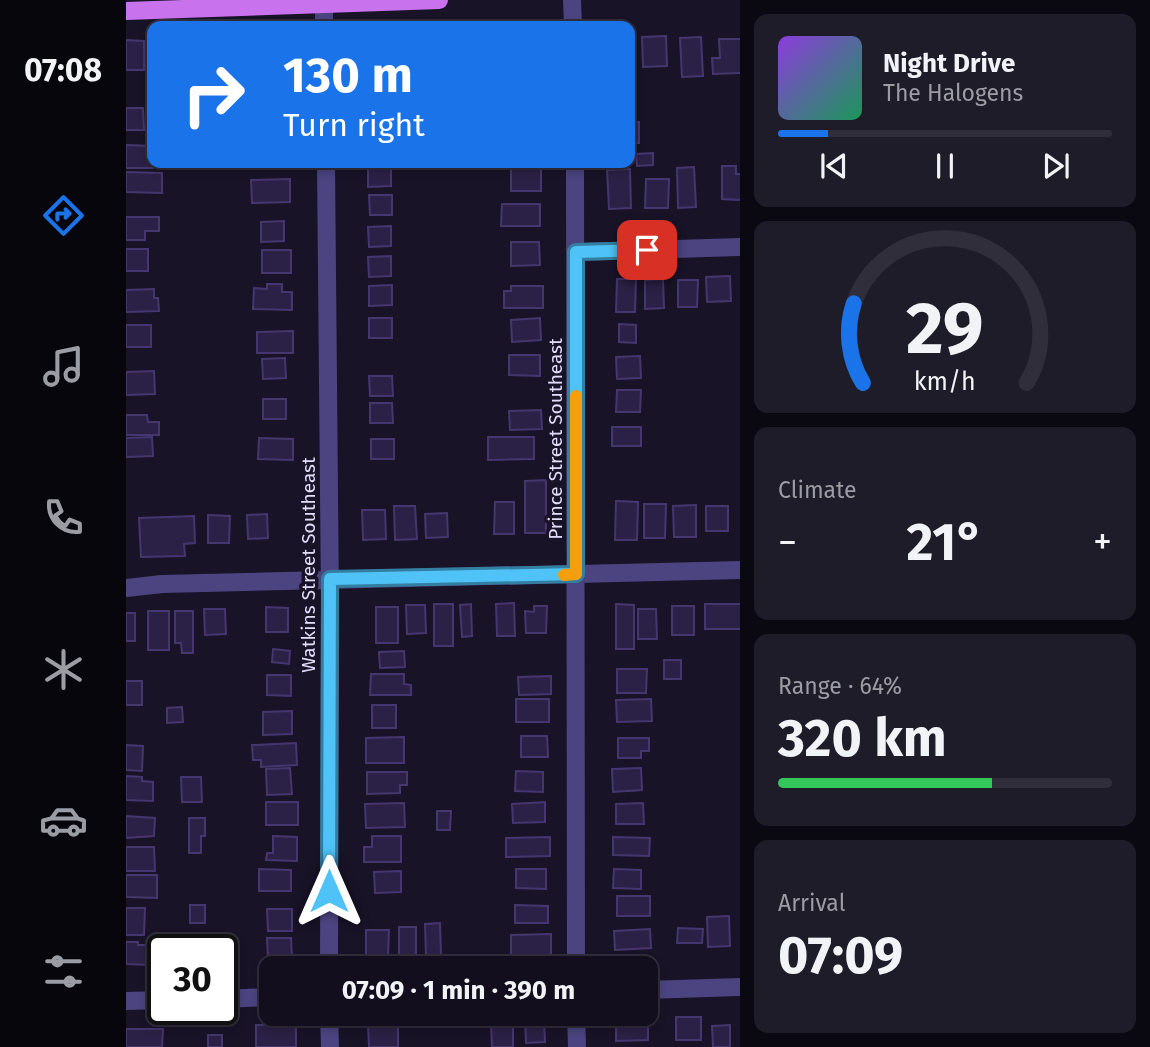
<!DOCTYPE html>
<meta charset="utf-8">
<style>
:root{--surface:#120e1d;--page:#1f1c2a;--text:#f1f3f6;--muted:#9c9ca4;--line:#312e3b;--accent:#1a73e8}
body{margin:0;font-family:"Fira Sans",sans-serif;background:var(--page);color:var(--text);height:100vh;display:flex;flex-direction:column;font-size:26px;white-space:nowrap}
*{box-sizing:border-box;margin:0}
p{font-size:23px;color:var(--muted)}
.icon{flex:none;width:38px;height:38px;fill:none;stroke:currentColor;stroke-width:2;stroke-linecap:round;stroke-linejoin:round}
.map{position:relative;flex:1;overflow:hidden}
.side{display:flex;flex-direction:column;gap:14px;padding:14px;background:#0a0810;width:410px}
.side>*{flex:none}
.hud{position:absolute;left:21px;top:21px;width:488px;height:147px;border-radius:14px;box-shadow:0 4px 10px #0003,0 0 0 2px var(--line);background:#1a73e8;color:#fff;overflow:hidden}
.speed{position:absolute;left:21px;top:934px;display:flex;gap:14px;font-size:35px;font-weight:700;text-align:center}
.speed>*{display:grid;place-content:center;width:91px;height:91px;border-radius:50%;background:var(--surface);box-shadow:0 4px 10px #0003,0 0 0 2px var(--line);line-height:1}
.speed .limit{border:4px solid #111;border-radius:10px;background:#fff;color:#111}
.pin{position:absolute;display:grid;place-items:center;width:60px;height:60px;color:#fff;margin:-30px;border-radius:14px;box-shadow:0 4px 10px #0006}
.me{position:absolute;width:77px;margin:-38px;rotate:0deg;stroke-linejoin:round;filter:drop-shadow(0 0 5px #0008)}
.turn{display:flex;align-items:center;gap:24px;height:147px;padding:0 21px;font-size:32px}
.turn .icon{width:91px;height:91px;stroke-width:2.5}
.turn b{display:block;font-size:49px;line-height:60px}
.big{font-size:52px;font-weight:700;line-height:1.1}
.side .tile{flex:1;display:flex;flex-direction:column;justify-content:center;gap:10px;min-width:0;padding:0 24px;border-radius:14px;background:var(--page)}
.side .dial{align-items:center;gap:0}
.dial svg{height:182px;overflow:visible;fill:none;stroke:var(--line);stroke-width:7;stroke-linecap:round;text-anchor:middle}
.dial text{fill:var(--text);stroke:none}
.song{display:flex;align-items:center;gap:21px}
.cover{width:84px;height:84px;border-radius:10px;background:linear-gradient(135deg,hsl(270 70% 55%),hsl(150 70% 35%))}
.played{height:7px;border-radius:4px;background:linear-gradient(90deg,var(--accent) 15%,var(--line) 15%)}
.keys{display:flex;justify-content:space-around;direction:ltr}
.heat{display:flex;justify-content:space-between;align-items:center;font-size:38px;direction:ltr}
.charge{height:10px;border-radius:5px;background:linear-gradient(90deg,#34c759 64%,var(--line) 0)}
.trip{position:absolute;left:133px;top:956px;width:399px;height:70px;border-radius:14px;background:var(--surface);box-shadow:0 4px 10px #0003,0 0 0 2px var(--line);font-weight:700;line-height:70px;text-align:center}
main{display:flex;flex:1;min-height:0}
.dock{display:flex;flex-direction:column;width:126px;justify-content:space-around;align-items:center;background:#07060c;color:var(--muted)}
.dock .icon{width:49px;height:49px}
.dock .selected{color:var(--accent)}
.dock b{font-size:32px;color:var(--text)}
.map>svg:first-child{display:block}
.building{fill:#2b2146;stroke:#46366f;stroke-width:2}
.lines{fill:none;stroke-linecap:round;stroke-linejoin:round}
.minor{stroke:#4b4480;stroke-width:18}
.major{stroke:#c872ee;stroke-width:18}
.route-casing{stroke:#337fa1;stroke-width:18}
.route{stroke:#4fc3f7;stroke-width:12}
.slow{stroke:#f59e0b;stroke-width:12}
.labels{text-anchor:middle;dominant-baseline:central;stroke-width:7;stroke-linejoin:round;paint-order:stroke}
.street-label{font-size:19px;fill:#e3ddfb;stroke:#181327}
</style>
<main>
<nav class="dock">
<b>07:08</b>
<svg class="icon selected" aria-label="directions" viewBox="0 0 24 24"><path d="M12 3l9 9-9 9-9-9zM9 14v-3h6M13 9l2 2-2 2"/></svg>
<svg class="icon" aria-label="music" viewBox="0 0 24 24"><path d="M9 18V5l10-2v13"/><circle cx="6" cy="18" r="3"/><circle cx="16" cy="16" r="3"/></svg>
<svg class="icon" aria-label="phone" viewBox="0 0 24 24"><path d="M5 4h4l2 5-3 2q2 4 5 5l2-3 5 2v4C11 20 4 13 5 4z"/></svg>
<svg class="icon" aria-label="climate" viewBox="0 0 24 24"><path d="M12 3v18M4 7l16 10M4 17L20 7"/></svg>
<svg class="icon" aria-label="car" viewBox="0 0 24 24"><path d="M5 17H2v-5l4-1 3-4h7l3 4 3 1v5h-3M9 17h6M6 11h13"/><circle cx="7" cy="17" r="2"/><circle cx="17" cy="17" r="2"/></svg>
<svg class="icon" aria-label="filters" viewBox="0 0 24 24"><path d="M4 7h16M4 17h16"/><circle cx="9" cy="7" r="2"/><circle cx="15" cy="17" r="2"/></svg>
</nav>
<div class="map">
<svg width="615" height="1047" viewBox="0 0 615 1047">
<rect width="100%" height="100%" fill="#181327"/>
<!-- building -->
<path class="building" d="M 540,36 L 541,66 L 517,67 L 516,37 Z
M 575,37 L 577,76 L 556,77 L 554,38 Z
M 593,39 L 615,39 L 615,73 L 587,74 L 586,58 L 594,58 Z
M 0,40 L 18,41 L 18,70 L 0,70 Z
M 0,108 L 17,108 L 18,130 L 0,130 Z
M 504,122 L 513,122 L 513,143 L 504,143 Z
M 0,145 L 26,146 L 27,168 L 0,168 Z
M 527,153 L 527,165 L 511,166 L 510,154 Z
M 242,166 L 265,166 L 265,186 L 242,187 Z
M 596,166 L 610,166 L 610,174 L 615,174 L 615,200 L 596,199 Z
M 568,167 L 570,207 L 552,208 L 551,168 Z
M 385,169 L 415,169 L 415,191 L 385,191 Z
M 504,169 L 505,208 L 483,209 L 481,170 Z
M 0,172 L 36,173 L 36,193 L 0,192 Z
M 164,179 L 164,202 L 126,203 L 125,180 Z
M 520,179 L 543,179 L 542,208 L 519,208 Z
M 243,195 L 266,195 L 266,215 L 244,215 Z
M 376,204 L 414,204 L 414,226 L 375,226 Z
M 0,217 L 33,217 L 33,231 L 19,231 L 19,240 L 0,240 Z
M 158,221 L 158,241 L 135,242 L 135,222 Z
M 265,226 L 265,246 L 243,247 L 242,227 Z
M 385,242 L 413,242 L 414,265 L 385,266 Z
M 0,249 L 22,249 L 22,271 L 0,271 Z
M 136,250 L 165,250 L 165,273 L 136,273 Z
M 265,256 L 265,276 L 243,277 L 242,257 Z
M 604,276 L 605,301 L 581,302 L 580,277 Z
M 491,279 L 510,279 L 509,312 L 490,312 Z
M 537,279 L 538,308 L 519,309 L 519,280 Z
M 552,280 L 572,280 L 571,307 L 552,307 Z
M 141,284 L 156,284 L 156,292 L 166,292 L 166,310 L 127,309 L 128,288 L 141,289 Z
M 266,285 L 266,305 L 243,306 L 243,286 Z
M 385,286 L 417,286 L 417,308 L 378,308 L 378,291 L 385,291 Z
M 28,289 L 28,298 L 32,298 L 33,311 L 0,312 L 0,290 Z
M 243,318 L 266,318 L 266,338 L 243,338 Z
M 414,318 L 415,340 L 386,342 L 385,320 Z
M 493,324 L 510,325 L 510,343 L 493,342 Z
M 0,325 L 25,325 L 25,347 L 0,347 Z
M 167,331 L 167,353 L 131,353 L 131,332 Z
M 383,355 L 414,355 L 414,376 L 383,375 Z
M 514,356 L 515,378 L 491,379 L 490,357 Z
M 159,358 L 160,378 L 137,379 L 136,359 Z
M 28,371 L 29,394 L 0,395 L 0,372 Z
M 243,376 L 266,376 L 267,396 L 244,396 Z
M 491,390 L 515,390 L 514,412 L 490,412 Z
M 137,399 L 160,399 L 160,419 L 137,419 Z
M 244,403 L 266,403 L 267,423 L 244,423 Z
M 415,410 L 416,429 L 384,430 L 383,411 Z
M 0,415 L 21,415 L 22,422 L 33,422 L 33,435 L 0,435 Z
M 486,427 L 515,427 L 515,446 L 486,446 Z
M 26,437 L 27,456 L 0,457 L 0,438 Z
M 362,437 L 408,437 L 408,459 L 362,460 Z
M 133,438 L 167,439 L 167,460 L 132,459 Z
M 245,439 L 268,439 L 268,459 L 245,459 Z
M 420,480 L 420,533 L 399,533 L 399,481 Z
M 490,501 L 512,502 L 511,540 L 489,540 Z
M 369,502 L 388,502 L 388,534 L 368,534 Z
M 518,504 L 540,504 L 539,538 L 518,538 Z
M 570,505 L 570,537 L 548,537 L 547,506 Z
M 268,506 L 289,506 L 291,539 L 269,540 Z
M 580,506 L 602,506 L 602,531 L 580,531 Z
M 236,510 L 259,510 L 260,539 L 237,540 Z
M 321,513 L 322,537 L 300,538 L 299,514 Z
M 141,514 L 142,538 L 122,539 L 121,515 Z
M 82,515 L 104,516 L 103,543 L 82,543 Z
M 68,516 L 69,543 L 58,544 L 59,556 L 15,557 L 13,518 Z
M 388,603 L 389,636 L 371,636 L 370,604 Z
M 308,604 L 327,604 L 327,646 L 308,646 Z
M 345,604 L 346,636 L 336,637 L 334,605 Z
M 490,604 L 508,605 L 508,649 L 490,649 Z
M 579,604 L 615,604 L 615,629 L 579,629 Z
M 280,605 L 299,605 L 300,633 L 281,634 Z
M 408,606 L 421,606 L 420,633 L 400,633 L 399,611 L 408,612 Z
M 546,606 L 568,606 L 568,635 L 546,635 Z
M 140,607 L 162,608 L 162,632 L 140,632 Z
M 250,607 L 272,607 L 272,643 L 250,643 Z
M 78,609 L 99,609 L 100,634 L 79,635 Z
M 512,609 L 530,609 L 531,639 L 512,639 Z
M 22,611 L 43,611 L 43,650 L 22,650 Z
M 49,611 L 67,611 L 67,653 L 56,653 L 55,643 L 49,643 Z
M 0,613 L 9,613 L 9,641 L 0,641 Z
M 147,649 L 164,651 L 163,664 L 146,662 Z
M 278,651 L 279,667 L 254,668 L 253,652 Z
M 538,660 L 555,660 L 555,679 L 538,679 Z
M 491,669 L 521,669 L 520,693 L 491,693 Z
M 245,674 L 278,674 L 278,684 L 285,685 L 285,695 L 244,695 Z
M 141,675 L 165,675 L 165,696 L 141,695 Z
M 425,676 L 425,694 L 393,695 L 392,677 Z
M 0,681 L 16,681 L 16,705 L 0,705 Z
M 390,699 L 423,699 L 423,722 L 390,722 Z
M 525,699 L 526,721 L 491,722 L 490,700 Z
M 246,705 L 270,705 L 270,728 L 246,728 Z
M 56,707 L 57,722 L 41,723 L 41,708 Z
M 166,711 L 166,734 L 137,735 L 137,712 Z
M 395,736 L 421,736 L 422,757 L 395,757 Z
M 278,737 L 278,763 L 240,763 L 240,738 Z
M 492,738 L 523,738 L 523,751 L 515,751 L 515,758 L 492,758 Z
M 170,743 L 171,765 L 135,767 L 135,760 L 127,760 L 126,745 Z
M 0,745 L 17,746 L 16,771 L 0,770 Z
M 164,768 L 166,794 L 141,795 L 140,769 Z
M 515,768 L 516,790 L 487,792 L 486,769 Z
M 390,771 L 417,772 L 417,792 L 389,791 Z
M 241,772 L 281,772 L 281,785 L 274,785 L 274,793 L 241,794 Z
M 0,776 L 16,777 L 16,781 L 27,782 L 27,801 L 0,800 Z
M 55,777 L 75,777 L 76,802 L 56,802 Z
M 140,802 L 172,802 L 172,825 L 140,825 Z
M 419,802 L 419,822 L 387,823 L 386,804 Z
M 278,803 L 279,827 L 240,828 L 239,804 Z
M 517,803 L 518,824 L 490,824 L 490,804 Z
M 311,811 L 325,811 L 324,830 L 311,830 Z
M 0,816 L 29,818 L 28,836 L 0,838 Z
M 63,818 L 79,818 L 79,836 L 75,836 L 75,853 L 63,853 Z
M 147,836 L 171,837 L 171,861 L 140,860 L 141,853 L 147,853 Z
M 246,836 L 275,836 L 275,862 L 238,862 L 238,847 L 246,847 Z
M 424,837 L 424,856 L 380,857 L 380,838 Z
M 487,837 L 524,838 L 523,856 L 487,855 Z
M 0,847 L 28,847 L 29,871 L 0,871 Z
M 133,869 L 165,870 L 165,891 L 133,891 Z
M 390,869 L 420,869 L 420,889 L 390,888 Z
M 488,869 L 515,870 L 515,889 L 487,888 Z
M 275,871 L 275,892 L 249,893 L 248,872 Z
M 0,875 L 31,875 L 31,898 L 0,897 Z
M 491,896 L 524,896 L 524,916 L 491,916 Z
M 64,905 L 79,905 L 79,923 L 64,923 Z
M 389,905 L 422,906 L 422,923 L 389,923 Z
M 0,908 L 19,908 L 18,935 L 0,935 Z
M 141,909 L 166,909 L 166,931 L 142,931 Z
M 603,916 L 604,946 L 582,947 L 581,917 Z
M 314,923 L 315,956 L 300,956 L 299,924 Z
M 273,927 L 290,927 L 290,956 L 273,956 Z
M 552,928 L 577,929 L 576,943 L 551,943 Z
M 524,929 L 525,948 L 489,950 L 488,931 Z
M 240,930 L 263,930 L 262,957 L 240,957 Z
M 425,934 L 425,961 L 385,962 L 385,935 Z
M 75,938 L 75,950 L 53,950 L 53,939 Z
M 85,938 L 106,938 L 105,968 L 96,968 L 96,950 L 85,950 Z
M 141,938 L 165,938 L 166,959 L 142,959 Z
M 49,941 L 49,950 L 37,950 L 37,958 L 35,958 L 34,942 Z
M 0,942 L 12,942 L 12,945 L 25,945 L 25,965 L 0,964 Z
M 522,1017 L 522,1040 L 490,1041 L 490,1018 Z
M 550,1017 L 575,1017 L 575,1040 L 550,1040 Z
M 399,1020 L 418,1020 L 419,1042 L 400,1043 Z
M 365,1021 L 387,1021 L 387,1047 L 366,1047 Z
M 130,1025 L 170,1025 L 170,1047 L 130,1047 Z
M 272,1025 L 272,1047 L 243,1047 L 242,1026 Z
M 604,1025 L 604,1047 L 587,1047 L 586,1026 Z
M 0,1029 L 37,1029 L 36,1047 L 0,1047 Z
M 82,1035 L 96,1035 L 96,1047 L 82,1047 Z"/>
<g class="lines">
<!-- minor -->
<path class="minor" d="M 446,0 L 447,26
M 198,3 L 198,26
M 200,163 L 204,601 L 203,968
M 449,163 L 450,968
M 450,252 L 615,247
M 0,588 L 36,584 L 615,570
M 520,990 L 615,987
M 96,999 L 145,997
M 0,1001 L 37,1000
M 203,1013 L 204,1047
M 450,1013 L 451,1047"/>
<!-- major -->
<path class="major" d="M 0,11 L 313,0"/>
</g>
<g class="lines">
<defs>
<path id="route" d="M 203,891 L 204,579 L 450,574 L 450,252 L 521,250"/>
</defs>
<!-- route casing -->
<use href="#route" class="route-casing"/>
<!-- route -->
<use href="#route" class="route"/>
<!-- slow -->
<path class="slow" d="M 438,575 L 450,574 L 450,396"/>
</g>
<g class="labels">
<!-- street labels -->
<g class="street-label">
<text transform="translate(429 439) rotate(-90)">Prince Street Southeast</text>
<text transform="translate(182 565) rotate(-90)">Watkins Street Southeast</text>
</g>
</g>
</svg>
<div class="speed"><div class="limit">30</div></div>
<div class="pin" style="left:521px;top:250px;background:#d93025"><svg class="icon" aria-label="arrive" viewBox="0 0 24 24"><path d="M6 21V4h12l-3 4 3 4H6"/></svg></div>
<svg class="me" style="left:203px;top:891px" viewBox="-20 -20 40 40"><path d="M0-17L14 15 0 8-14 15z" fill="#4fc3f7" stroke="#fff" stroke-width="4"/></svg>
<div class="trip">07:09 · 1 min · 390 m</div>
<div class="hud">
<div class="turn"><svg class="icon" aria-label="right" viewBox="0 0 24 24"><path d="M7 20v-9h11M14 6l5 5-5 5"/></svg><div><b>130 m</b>Turn right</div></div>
</div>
</div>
<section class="side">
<div class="tile">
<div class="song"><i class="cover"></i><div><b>Night Drive</b><p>The Halogens</p></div></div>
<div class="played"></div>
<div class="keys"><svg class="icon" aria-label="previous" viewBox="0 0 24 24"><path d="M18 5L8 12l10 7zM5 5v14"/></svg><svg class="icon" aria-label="pause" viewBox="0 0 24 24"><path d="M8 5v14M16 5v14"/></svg><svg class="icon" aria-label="next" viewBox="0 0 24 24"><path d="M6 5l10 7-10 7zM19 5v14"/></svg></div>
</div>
<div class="tile dial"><svg viewBox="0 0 100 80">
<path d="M14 69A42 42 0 1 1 86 69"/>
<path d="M14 69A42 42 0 0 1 10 34" stroke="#1a73e8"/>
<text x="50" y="56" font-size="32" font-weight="700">29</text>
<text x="50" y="72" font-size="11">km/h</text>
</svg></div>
<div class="tile"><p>Climate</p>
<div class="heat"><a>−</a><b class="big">21°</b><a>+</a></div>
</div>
<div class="tile"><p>Range · 64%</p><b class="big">320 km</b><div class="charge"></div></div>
<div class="tile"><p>Arrival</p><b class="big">07:09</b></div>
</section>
</main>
